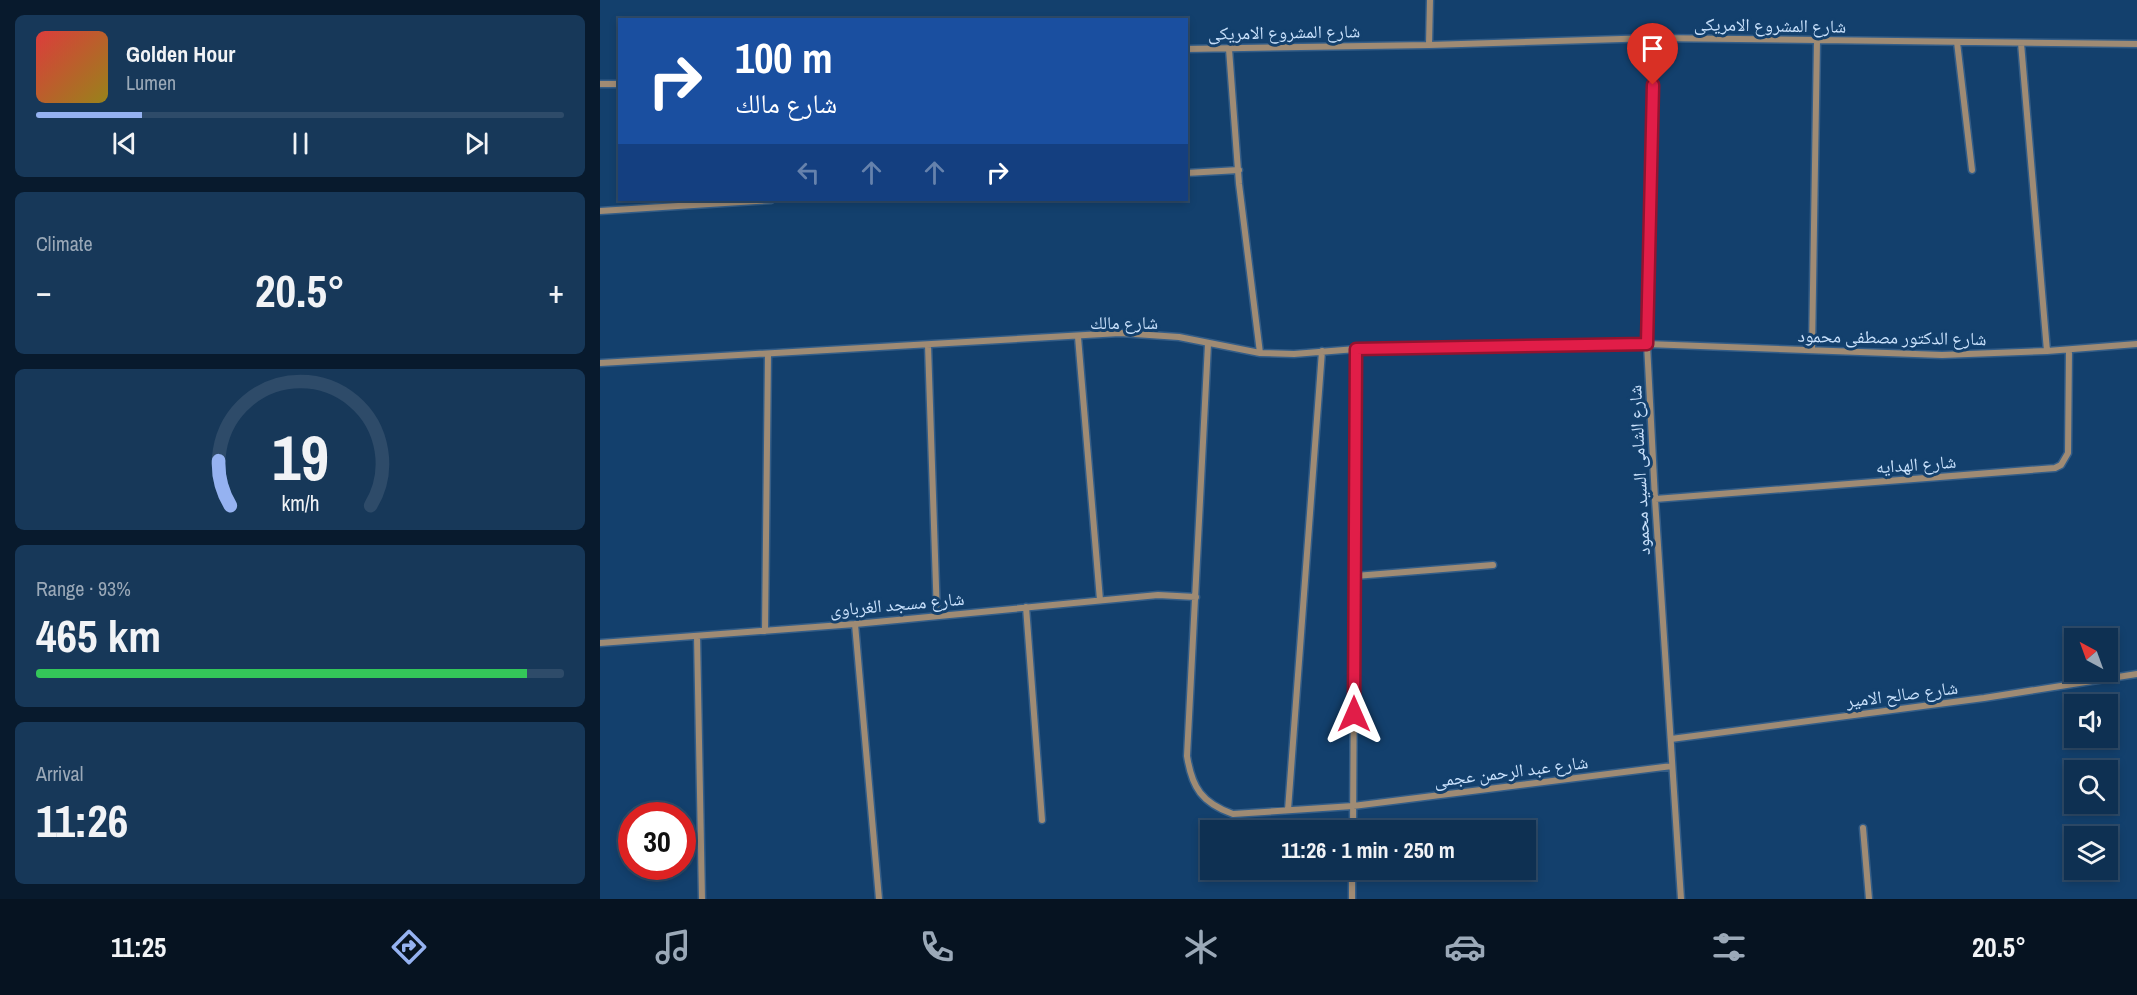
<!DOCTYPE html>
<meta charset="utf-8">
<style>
:root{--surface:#0e3052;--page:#173859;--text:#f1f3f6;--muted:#9ba9b8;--line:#2e4b69;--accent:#95b2f1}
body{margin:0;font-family:"Archivo Narrow","Noto Naskh Arabic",sans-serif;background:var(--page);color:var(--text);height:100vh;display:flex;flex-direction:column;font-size:22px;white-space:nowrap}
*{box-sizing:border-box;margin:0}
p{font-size:20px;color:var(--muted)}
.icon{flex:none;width:33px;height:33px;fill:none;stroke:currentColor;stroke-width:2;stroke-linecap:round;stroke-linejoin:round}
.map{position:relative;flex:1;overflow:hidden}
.panel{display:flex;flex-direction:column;gap:15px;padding:15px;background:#081a2d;width:600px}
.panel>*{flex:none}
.guide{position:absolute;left:18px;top:18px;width:570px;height:183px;border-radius:0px;box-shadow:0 3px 9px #0003,0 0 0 2px var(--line);background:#1a4fa0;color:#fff;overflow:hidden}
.needle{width:39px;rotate:319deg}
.fabs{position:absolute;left:1464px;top:628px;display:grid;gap:12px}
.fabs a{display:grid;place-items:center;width:54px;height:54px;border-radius:0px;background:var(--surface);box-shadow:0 3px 9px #0003,0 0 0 2px var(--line);font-size:30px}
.speed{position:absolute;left:18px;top:802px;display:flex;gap:12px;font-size:30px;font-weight:700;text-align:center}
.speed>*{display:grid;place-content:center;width:78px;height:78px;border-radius:50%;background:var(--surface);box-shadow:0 3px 9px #0003,0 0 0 2px var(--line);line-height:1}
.speed .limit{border:9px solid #d22;background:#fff;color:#111}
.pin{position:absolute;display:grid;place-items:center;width:51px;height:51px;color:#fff;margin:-62px -26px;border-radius:50% 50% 50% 0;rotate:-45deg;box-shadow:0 0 6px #0007}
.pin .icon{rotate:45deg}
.me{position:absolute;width:66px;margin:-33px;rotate:0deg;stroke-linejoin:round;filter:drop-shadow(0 0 4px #0008)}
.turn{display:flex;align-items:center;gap:21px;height:126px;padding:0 18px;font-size:27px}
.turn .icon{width:78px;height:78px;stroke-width:2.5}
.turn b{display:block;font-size:42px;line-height:51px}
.lanes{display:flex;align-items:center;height:57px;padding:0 18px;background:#0003;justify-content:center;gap:30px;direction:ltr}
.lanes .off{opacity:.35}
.big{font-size:45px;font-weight:700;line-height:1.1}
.panel .widget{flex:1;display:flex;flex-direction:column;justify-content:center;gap:9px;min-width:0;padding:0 21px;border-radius:9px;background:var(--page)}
.panel .dial{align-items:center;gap:0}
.dial svg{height:156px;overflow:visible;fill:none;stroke:var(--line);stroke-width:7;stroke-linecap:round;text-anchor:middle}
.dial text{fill:var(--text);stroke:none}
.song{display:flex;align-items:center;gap:18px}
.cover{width:72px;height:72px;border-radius:9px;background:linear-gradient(135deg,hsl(0 70% 55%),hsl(50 70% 35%))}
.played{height:6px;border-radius:3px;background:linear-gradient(90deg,var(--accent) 20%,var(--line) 20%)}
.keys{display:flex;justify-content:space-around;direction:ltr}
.heat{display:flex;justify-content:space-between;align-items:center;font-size:33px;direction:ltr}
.charge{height:9px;border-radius:4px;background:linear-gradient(90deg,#34c759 93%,var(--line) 0)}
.trip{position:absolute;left:600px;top:820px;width:336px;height:60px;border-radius:0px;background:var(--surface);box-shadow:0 3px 9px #0003,0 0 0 2px var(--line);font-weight:700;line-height:60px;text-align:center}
.tabs{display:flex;height:96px;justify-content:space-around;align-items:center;background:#061321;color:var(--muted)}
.tabs .icon{width:42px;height:42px}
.tabs .active{color:var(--accent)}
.tabs b{font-size:27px;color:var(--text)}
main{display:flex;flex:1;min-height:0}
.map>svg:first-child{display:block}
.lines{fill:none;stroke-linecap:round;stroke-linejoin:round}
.minor-casing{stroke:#345d87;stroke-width:9}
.minor{stroke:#9f8b74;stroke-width:6}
.route-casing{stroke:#92132f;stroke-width:15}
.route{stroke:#e11d48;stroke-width:10}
.labels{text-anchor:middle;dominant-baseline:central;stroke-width:6;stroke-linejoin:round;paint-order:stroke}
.street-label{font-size:18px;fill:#c9e1fc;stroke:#13406d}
</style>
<main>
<section class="panel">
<div class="widget">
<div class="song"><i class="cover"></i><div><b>Golden Hour</b><p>Lumen</p></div></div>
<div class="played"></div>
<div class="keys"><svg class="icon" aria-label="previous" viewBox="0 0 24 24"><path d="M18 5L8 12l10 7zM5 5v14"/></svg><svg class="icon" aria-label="pause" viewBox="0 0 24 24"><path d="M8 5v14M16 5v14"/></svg><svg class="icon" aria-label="next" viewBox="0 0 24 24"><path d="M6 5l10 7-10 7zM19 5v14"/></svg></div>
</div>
<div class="widget"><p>Climate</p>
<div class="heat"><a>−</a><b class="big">20.5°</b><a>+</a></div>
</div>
<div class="widget dial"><svg viewBox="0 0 100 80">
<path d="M14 69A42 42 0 1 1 86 69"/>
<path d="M14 69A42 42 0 0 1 8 46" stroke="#95b2f1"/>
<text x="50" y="56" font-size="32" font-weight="700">19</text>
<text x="50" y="72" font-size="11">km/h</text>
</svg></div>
<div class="widget"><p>Range · 93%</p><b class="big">465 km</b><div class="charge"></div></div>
<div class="widget"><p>Arrival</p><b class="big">11:26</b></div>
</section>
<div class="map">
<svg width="1537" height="899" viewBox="0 0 1537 899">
<rect width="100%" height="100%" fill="#13406d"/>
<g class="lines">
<defs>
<path id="minor" d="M 1054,38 L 1047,344 L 1055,499 L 1081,899
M 1357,42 L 1372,170
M 1421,43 L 1447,351
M 829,45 L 830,0
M 586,49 L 829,45 L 1054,38 L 1537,44
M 629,49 L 639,184 L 660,353
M 0,84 L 20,84
M 586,173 L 639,170
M 0,211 L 171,200
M 478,337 L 500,600
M 608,344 L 587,756 C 592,788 602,803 633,814 L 753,806 L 1072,766
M 328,345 L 337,616
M 1212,350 L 1217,41
M 0,363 L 520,333 L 579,337 L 660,353 L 694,354 L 756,349 L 1047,344 L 1342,355 L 1447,351 L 1537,344
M 1055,499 L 1455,468 L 1461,465 L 1468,453 L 1469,350
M 755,576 L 893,565
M 426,607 L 442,820
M 255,624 L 279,899
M 165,631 L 168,354
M 97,636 L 102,899
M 0,643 L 255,624 L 558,595 L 596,597
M 1071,739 L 1384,698 L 1537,674
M 688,810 L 722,351
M 1263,828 L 1269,899
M 753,831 L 756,349
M 752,899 L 752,870"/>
</defs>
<!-- minor casing -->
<use href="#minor" class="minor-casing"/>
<!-- minor -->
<use href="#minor" class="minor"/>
</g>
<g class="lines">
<defs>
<path id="route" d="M 754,714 L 756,349 L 1047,344 L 1053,85"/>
</defs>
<!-- route casing -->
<use href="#route" class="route-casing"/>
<!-- route -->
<use href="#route" class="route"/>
</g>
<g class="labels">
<!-- street labels -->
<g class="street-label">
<text transform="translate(1170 25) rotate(1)">شارع المشروع الامريكى</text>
<text transform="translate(684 32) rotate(-1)">شارع المشروع الامريكى</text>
<text x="524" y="322">شارع مالك</text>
<text transform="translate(1292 337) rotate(1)">شارع الدكتور مصطفى محمود</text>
<text transform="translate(1316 464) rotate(-4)">شارع الهدايه</text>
<text transform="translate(1039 470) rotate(-93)">شارع الشامى السيد محمود</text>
<text transform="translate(297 604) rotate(-5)">شارع مسجد الغرباوى</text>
<text transform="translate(1302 694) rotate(-7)">شارع صالح الامير</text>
<text transform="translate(911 771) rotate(-7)">شارع عبد الرحمن عجمى</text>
</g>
</g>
</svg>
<div class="fabs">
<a><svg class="needle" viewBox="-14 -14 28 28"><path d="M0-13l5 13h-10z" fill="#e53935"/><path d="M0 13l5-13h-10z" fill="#9ba9b8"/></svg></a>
<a><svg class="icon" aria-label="sound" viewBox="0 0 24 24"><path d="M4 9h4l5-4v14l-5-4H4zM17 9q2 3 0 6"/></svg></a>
<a><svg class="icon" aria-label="search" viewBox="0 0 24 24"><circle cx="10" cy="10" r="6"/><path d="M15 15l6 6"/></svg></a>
<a><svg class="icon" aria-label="layers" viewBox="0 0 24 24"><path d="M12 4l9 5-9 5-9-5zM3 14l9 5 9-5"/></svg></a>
</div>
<div class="speed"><div class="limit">30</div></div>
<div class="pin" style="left:1053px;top:85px;background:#d93025"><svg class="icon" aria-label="arrive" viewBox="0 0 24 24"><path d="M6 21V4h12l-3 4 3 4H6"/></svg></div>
<svg class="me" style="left:754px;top:714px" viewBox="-20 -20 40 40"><path d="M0-17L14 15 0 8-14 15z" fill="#e11d48" stroke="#fff" stroke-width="4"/></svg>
<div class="trip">11:26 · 1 min · 250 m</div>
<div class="guide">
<div class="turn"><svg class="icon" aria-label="right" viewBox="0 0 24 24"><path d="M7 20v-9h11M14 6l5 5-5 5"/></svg><div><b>100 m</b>شارع مالك</div></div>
<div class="lanes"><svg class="icon off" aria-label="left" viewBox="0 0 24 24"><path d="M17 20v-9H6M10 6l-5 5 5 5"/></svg><svg class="icon off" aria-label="ahead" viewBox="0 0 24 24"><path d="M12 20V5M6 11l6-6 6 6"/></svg><svg class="icon off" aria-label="ahead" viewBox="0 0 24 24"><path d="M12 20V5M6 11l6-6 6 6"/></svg><svg class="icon" aria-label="right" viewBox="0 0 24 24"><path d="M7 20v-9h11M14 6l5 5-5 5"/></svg></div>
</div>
</div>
</main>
<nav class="tabs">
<b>11:25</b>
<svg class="icon active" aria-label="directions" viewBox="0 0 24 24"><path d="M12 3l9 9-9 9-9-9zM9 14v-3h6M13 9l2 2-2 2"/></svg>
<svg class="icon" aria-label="music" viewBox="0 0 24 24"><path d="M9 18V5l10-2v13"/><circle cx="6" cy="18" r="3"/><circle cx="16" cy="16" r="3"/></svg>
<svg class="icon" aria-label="phone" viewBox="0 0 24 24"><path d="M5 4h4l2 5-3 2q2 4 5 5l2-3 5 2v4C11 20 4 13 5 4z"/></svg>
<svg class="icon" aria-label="climate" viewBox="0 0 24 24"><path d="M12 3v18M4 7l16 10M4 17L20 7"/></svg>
<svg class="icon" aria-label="car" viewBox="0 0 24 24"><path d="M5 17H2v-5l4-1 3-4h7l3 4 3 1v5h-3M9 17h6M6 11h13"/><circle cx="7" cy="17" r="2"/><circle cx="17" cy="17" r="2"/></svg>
<svg class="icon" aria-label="filters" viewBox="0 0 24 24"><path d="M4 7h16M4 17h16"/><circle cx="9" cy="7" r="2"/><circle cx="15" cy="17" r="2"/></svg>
<b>20.5°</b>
</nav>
